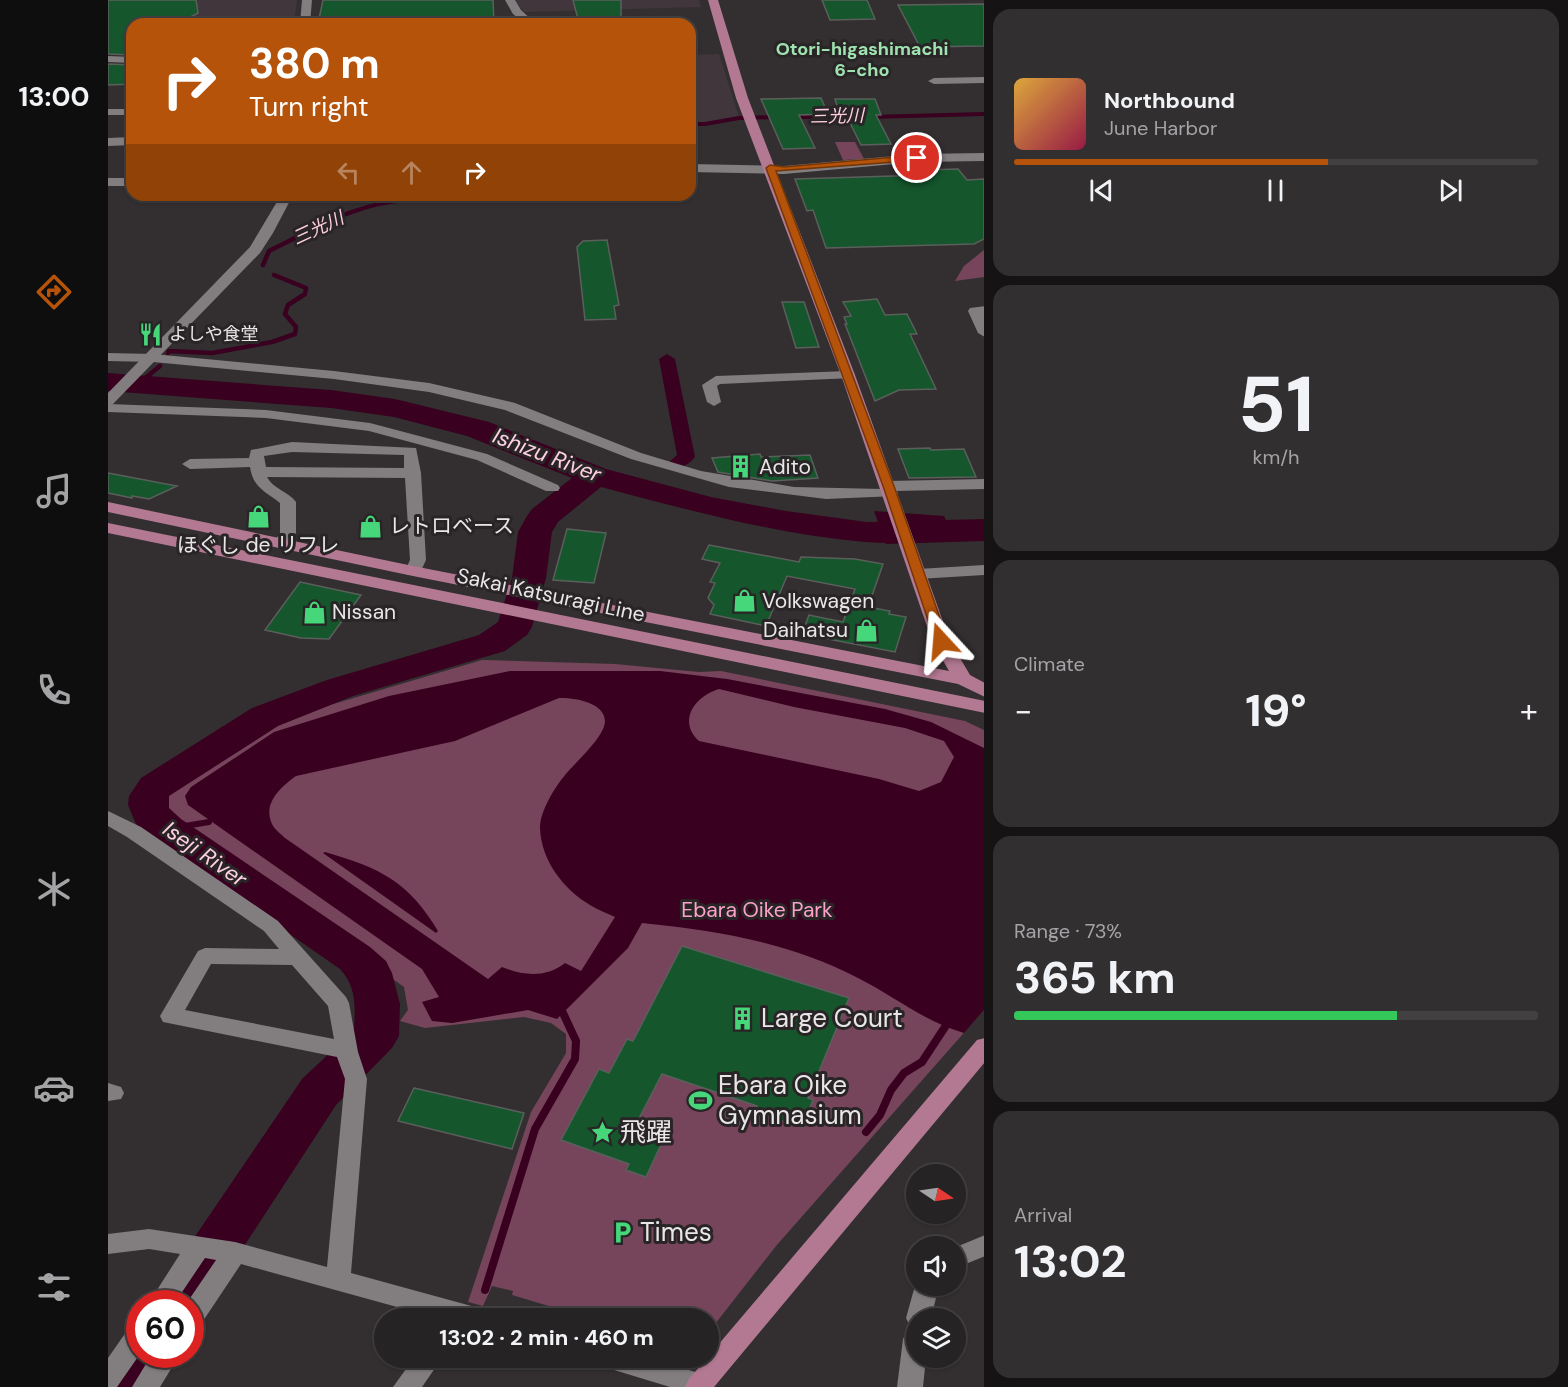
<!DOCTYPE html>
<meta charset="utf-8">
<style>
:root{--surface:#262324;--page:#322f31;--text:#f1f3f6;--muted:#a4a4a6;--line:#424041;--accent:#b45309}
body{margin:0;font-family:"DM Sans","Noto Sans JP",sans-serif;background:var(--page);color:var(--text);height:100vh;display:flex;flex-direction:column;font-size:22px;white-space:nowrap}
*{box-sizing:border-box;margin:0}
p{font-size:20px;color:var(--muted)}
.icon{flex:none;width:33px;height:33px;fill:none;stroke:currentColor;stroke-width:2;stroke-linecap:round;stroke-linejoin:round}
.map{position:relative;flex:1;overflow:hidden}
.panel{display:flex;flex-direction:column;gap:9px;padding:9px;background:#151314;width:584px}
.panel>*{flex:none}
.banner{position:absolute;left:18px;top:18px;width:570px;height:183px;border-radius:18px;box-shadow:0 2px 4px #0004,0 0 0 2px var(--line);background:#b45309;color:#fff;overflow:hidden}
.needle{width:39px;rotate:103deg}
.buttons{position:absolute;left:798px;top:1164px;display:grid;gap:12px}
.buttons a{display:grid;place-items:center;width:60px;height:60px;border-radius:50%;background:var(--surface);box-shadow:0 2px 4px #0004,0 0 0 2px var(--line);font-size:30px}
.speed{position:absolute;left:18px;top:1290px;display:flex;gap:12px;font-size:30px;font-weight:700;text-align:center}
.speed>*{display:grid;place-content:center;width:78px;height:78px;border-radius:50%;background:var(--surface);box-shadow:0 2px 4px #0004,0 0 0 2px var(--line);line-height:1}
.speed .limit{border:9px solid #d22;background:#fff;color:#111}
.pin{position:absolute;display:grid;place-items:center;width:51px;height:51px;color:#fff;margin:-26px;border:3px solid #fff;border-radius:50%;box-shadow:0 2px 6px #0007}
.me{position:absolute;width:66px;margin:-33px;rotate:341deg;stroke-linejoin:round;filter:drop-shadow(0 0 4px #0008)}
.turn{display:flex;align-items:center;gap:21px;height:126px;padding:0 24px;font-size:27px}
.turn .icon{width:78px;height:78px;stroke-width:2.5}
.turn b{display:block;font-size:42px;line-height:51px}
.lanes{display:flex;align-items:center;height:57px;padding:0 24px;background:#0003;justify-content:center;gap:30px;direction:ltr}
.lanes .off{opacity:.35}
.big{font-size:45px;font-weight:700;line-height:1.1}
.panel .widget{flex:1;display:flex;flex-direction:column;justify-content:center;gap:9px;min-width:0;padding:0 21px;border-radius:18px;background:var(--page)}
.panel .dial{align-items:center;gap:0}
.dial b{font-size:78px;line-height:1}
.song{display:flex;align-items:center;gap:18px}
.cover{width:72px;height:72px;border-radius:9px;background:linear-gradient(135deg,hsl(40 70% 55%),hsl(340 70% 35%))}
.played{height:6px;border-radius:3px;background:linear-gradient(90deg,var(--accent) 60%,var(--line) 60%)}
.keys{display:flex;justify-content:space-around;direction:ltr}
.heat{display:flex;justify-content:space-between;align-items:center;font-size:33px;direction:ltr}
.charge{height:9px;border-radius:4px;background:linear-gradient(90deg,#34c759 73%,var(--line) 0)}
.trip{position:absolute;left:266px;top:1308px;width:345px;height:60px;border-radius:30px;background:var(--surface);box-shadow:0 2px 4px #0004,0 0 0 2px var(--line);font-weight:700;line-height:60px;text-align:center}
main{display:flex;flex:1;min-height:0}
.tab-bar{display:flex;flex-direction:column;width:108px;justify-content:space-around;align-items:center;background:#0f0e0e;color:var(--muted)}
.tab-bar .icon{width:42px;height:42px}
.tab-bar .on{color:var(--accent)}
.tab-bar b{font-size:27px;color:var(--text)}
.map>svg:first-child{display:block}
.built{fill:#40363b}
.green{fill:#76455b}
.water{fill:#390020;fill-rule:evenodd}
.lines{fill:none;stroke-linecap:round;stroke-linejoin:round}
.stream-far3{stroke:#390020;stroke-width:4}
.stream-far2{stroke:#390020;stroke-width:4.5}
.stream-far1{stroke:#390020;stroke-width:6}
.stream{stroke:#390020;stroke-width:8}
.canal{fill:#390020;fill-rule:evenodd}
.river{fill:#390020;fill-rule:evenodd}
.building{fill:#15562d;stroke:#5b5f5c;stroke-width:1.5}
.minor{fill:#827d7f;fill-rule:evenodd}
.tertiary{fill:#827d7f;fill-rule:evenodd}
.primary{fill:#b37993;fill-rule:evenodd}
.route{fill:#b45309;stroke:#753606;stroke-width:1.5}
.labels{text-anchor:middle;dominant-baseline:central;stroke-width:6;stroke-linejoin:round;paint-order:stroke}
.far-neighbourhood-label{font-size:18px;font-weight:bold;fill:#9fe4b0;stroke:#292526}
.far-water-label{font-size:18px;font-style:italic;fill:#ffcfe2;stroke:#292526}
.far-poi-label{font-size:18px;fill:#e9e6e7;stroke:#292526;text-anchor:start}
.poi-label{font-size:21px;fill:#e9e6e7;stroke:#292526;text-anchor:start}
.street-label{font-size:21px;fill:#e9e6e7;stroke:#292526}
.park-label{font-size:21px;fill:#fca1c9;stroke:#292526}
.water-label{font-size:22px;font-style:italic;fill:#ffcfe2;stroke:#292526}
.near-poi-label{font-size:26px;fill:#e9e6e7;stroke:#292526;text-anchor:start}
</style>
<main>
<nav class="tab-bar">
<b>13:00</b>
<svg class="icon on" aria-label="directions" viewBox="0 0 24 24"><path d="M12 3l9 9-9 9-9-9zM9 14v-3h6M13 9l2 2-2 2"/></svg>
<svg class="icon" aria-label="music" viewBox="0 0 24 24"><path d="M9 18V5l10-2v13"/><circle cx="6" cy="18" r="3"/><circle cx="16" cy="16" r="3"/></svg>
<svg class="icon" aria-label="phone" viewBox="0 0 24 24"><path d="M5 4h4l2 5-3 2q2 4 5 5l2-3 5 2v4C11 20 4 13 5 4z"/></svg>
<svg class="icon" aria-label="climate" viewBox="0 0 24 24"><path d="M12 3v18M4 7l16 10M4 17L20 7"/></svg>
<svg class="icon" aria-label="car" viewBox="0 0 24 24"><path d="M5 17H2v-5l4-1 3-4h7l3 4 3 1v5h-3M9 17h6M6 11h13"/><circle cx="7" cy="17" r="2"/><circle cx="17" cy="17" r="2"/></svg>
<svg class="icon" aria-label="filters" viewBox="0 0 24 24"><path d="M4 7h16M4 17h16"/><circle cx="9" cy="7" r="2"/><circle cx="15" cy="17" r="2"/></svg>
</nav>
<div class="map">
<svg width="877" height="1387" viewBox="0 0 877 1387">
<rect width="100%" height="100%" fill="#332f30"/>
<!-- built -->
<path class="built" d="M 0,0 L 189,0 L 186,24 L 24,24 Z
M 407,0 L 591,0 L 593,7 L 416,12 Z
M 611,54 L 631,117 L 597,123 L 582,123 L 582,55 Z"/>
<!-- green -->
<path class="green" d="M 727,142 L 747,142 L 756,159 L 735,160 Z
M 876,250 L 876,277 L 847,281 L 856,266 Z
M 374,660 L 507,664 L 591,672 L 613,671 L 857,721 L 876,730 L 876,1010 L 668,1246 L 600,1333 L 600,1318 L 481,1318 L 404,1295 L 405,1291 L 384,1286 L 375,1306 L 360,1302 L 423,1112 L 458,1053 L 458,1034 L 443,1023 L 416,1017 L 317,1028 L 292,1021 L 300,1010 L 296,987 L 91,841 C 74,826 55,819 59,794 L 76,781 L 163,728 L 222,705 Z"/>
<!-- water -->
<path class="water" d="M 766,511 L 836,516 L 843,531 L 848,534 L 852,531 L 876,531 L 876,541 L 778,544 Z
M 402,671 L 552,671 L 619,679 L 777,709 L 823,722 L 876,748 L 876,1010 L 856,1033 C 817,1022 786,996 750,978 C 680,942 611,931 534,923 L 520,948 L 449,1019 L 420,1010 L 344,1023 L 324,1021 L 314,1002 L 331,997 L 314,969 L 80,805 L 77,796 L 83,787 L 166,732 L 281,696 ZM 611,689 L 686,707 L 797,728 L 836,741 L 846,757 L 833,782 L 811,791 L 771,779 L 591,741 C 569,721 587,696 611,689 ZM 451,698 C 467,697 506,704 495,729 C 489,743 468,762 457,775 C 447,787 432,811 432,828 C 433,860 455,889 482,905 C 490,910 499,913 507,917 L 473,971 L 457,963 C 438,978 415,976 394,967 L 380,979 L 177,838 C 173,834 166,829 164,824 C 154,803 174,786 188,776 L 347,741 Z
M 217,852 C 272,868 300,881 330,931 L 328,933 L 215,853 Z"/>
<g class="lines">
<!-- stream-far3 -->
<path class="stream-far3" d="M 684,117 L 746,117
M 762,117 L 877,114
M 582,124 L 597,124 L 631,118 L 668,117
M 190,236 C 226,218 260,202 301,200 C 328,199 354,204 380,195"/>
<!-- stream-far2 -->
<path class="stream-far2" d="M 155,265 L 161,251 L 193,235
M 60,353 L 61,351 L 104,353 L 164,342 L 187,334 L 188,327 L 177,314 L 180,305 L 197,294 L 198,288 L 166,275
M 31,383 L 52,366"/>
<!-- stream-far1 -->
<path class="stream-far1" d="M 59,829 L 101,822"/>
<!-- stream -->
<path class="stream" d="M 758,1132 L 772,1115 L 783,1090 L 796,1073 L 814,1062 L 837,1027
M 377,1290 L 427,1129 L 467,1059 L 468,1041 L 455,1013"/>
<!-- canal -->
<path class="canal" d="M 559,354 L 567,359 L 587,457 C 581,465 572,469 563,467 L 560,463 L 569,455 L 551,359 Z"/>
<!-- river -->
<path class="river" d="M 0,373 L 223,390 L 287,399 L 381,422 L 498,469 L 603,497 L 678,511 L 759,522 L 877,519 L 877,539 C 838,540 796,545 757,542 C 667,534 580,510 493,487 L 450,522 L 444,532 L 438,578 L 424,627 L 419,635 L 397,651 L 245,696 L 170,726 L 61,796 L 61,808 L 73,819 L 262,947 L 278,961 L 284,973 L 292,1004 L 291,1036 L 284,1048 L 228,1105 L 88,1320 L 82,1322 L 82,1304 L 44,1304 L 52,1288 L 194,1079 L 246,1030 C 247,1006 249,988 232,969 L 45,839 L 28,824 L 20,805 L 21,796 L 33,778 L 144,708 L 219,680 L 371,635 L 390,622 L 404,578 L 410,532 L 419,516 L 424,509 L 464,478 L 359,436 L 286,417 L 223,408 L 0,391 Z
M 32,1332 L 32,1354 L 61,1354 L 43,1387 L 0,1387 C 0,1359 2,1342 32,1332 Z"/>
</g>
<!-- building -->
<path class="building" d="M 0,0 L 88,0 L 90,13 L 77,20 L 24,24 L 24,55 L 0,54 Z
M 215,0 L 385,0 L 386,24 L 231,24 L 232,19 L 211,19 Z
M 465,0 L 513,0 L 513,22 L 471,23 Z
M 714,0 L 759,0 L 767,19 L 722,20 Z
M 876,4 L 876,46 L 812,47 L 790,5 Z
M 0,64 L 24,65 L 24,84 L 0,85 Z
M 713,98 L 720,114 L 691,115 L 707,148 L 675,149 L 653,99 Z
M 727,99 L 767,99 L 773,115 L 768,115 L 783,144 L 753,145 L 738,115 L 732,116 Z
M 850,169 L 859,180 L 876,179 L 876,239 L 866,244 L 718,248 L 705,210 L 699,211 L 687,179 L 819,175 L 816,170 Z
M 499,240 L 511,305 L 506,306 L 508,319 L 477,320 L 469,247 L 475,241 Z
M 769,299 L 777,315 L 799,314 L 809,334 L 802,334 L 828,389 L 791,390 L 767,401 L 737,324 L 739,324 L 736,317 L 743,316 L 735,302 Z
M 674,302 L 696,302 L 711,347 L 688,348 Z
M 822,448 L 823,450 L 856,449 L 868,477 L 801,478 L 790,449 Z
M 652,454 L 653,457 L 702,455 L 710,478 L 664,481 L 610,472 L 604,458 Z
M 0,473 L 69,486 L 41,499 L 24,496 L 24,498 L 0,493 Z
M 459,529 L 498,533 L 486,583 L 445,580 Z
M 601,545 L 691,562 L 693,557 L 747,559 L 775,564 L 760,607 L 782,611 L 781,614 L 798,617 L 787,652 L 694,634 L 701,615 L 735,622 L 747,589 L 679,576 L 658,626 L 602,614 L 606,605 L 600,598 L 607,583 L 602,582 L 612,563 L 594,559 Z
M 192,582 L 253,595 L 221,639 L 193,638 L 157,630 Z
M 574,946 L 741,998 L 700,1098 L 705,1100 L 694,1127 L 646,1112 L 649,1106 L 554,1074 L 526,1128 L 556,1138 L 538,1177 L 518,1170 L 521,1164 L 453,1140 L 491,1069 L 501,1073 L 519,1039 L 525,1041 Z
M 306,1088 L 416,1113 L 404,1149 L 290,1121 Z"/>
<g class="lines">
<!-- minor -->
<path class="minor" d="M 397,0 L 407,0 L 413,10 L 428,24 L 417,24 L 405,14 Z
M 0,56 L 24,57 L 24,63 L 0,62 Z
M 877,77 L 877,83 L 826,84 L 820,81 L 826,78 Z
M 0,109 L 24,109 L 24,115 L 0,115 Z
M 24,137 L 24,145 L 0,146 L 0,138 Z
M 877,306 L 877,337 L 870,333 L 860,311 L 862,308 Z
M 0,353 L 45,354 L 226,371 L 321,383 L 407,403 L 533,453 L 593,471 L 686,487 L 774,489 L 772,486 L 774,483 L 780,481 L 877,479 L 877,489 L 788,491 L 790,493 L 788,496 L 718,499 L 621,487 L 523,459 L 397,410 L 321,392 L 226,379 L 45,362 L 0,361 Z
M 740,371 L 745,372 L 747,375 L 745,378 L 612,384 L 609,386 L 613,402 L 606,406 L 599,402 L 594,385 L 608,376 Z
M 0,404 L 158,410 L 262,423 L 379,454 L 450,485 L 452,488 L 450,491 L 438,491 L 369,460 L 261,431 L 158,418 L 0,412 Z
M 184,442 L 308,448 L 313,473 L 318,560 L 311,575 L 299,575 L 297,571 L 302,560 L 297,478 L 159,477 C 165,489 180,491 188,502 L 188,533 L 179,546 L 173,548 L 165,543 L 172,533 L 172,503 C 157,491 145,488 142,467 L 82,469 L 74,464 L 82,459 L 141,458 L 143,450 ZM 184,452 L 296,455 L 296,468 L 158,467 L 156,456 Z
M 877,565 L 877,575 L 810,579 L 802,574 L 810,569 Z
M 0,811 L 33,827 L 170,921 L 238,997 L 241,1003 L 250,1052 L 259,1079 L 243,1273 L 367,1307 L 376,1310 L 379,1318 L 329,1318 L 133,1264 L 91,1327 L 82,1330 L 82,1304 L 78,1304 L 108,1260 L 97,1258 L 66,1304 L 40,1304 L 72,1254 L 41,1249 L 0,1254 L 0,1234 L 41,1229 L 127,1242 L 219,1267 L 237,1079 L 229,1057 L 55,1022 L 52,1016 L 90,951 L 97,948 L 171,949 L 156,931 L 19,837 L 0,826 ZM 103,964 L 184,965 L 220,1006 L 226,1039 L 77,1010 Z
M 0,1083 L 13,1087 L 16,1093 L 13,1099 L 0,1101 Z
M 877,1235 L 877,1256 L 848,1268 L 848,1247 Z
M 808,1282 L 808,1286 L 831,1286 L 823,1318 L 808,1318 L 808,1358 L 818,1358 L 815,1387 L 789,1387 L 795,1339 L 799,1331 L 808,1328 L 802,1326 L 798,1318 Z
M 32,1322 L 32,1354 L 9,1387 L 0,1387 L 0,1358 L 23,1325 Z
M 44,1354 L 72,1354 L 52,1387 L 24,1387 Z
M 306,1358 L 334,1358 L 314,1387 L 285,1387 Z
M 489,1358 L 540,1358 L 601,1376 L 605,1384 L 604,1387 L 562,1387 L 493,1366 Z"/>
<!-- tertiary -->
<path class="tertiary" d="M 194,0 L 204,0 L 202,24 L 192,24 Z
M 877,153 L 877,161 L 809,162 L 676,174 L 582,172 L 582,164 L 676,166 L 809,154 Z
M 0,178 L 24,178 L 24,186 L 0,186 Z
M 173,195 L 185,195 L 165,233 L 152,253 L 5,404 L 0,405 L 0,393 L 142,247 Z"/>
<!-- primary -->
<path class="primary" d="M 600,0 L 610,0 L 640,98 L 747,375 L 842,641 L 862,675 L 877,683 L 877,697 L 850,684 L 305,576 L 0,512 L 0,502 L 305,566 L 841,671 L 824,641 L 733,375 L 628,98 Z
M 0,523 L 877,701 L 877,713 L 0,533 Z
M 877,1038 L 877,1062 L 606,1387 L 577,1387 L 581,1379 L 869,1040 Z"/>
</g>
<!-- route -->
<path class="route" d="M 809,155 L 814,158 L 813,160 L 668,171 L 786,486 L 840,641 L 833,645 L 827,641 L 775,486 L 658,168 L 662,165 L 676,167 Z"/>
<!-- icons -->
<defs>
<symbol id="restaurant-bare" viewBox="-9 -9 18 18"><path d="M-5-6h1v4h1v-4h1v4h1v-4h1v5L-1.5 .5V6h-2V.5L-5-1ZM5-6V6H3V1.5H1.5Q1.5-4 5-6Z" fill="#45d77a" stroke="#292526" stroke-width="2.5" paint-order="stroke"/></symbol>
<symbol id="building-bare" viewBox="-9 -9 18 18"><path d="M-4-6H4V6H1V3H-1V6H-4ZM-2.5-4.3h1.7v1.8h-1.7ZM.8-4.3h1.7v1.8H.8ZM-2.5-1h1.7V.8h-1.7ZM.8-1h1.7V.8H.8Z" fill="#45d77a" stroke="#292526" stroke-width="2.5" paint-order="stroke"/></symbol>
<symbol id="shop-bare" viewBox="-9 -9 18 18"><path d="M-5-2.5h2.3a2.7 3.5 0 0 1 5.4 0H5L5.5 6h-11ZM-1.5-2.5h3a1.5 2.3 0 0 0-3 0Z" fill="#45d77a" stroke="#292526" stroke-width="2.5" paint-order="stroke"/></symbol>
<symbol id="stadium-bare" viewBox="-9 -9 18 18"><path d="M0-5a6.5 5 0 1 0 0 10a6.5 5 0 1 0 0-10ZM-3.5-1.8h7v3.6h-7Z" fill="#45d77a" stroke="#292526" stroke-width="2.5" paint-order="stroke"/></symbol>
<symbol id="sight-bare" viewBox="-9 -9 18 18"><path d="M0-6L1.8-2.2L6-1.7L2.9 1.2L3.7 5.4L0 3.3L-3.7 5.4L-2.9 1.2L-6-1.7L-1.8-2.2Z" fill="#45d77a" stroke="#292526" stroke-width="2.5" paint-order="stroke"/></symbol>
<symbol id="parking-bare" viewBox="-9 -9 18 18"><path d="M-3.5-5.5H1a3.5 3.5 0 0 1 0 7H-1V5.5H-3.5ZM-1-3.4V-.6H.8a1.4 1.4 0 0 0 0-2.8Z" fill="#45d77a" stroke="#292526" stroke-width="2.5" paint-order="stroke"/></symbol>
</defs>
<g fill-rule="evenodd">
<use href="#restaurant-bare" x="26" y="318" width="33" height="33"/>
<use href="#building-bare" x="616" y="450" width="33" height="33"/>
<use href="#shop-bare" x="134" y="500" width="33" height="33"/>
<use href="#shop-bare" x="246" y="510" width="33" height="33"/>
<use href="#shop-bare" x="620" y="584" width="33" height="33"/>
<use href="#shop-bare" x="190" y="596" width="33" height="33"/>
<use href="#shop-bare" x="742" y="614" width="33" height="33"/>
<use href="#building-bare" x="618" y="1002" width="33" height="33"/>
<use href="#stadium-bare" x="576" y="1084" width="33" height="33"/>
<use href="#sight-bare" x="478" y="1116" width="33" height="33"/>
<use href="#parking-bare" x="498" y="1216" width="33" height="33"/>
</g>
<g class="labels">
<!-- far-neighbourhood labels -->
<g class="far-neighbourhood-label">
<text x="754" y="49">Otori-higashimachi<tspan x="754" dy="21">6-cho</tspan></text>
</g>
<!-- far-water labels -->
<g class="far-water-label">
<text transform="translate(729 116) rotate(-1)">三光川</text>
<text transform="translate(210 228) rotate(-25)">三光川</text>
</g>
<!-- far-poi labels -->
<g class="far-poi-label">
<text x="61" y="334">よしや食堂</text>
</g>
<!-- poi labels -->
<g class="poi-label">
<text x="651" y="467">Adito</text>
<text x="281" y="526">レトロベース</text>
<text x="150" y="545" text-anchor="middle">ほぐし de リフレ</text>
<text x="654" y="601">Volkswagen</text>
<text x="224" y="612">Nissan</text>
<text x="740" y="630" text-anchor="end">Daihatsu</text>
</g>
<!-- street labels -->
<g class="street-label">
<text transform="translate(443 595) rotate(12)">Sakai Katsuragi Line</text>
</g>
<!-- park labels -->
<g class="park-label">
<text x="649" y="910">Ebara Oike Park</text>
</g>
<!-- water labels -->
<g class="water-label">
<text transform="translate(439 455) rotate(21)">Ishizu River</text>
<text transform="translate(97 854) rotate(35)">Iseji River</text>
</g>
<!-- near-poi labels -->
<g class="near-poi-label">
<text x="653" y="1018">Large Court</text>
<text x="610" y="1085">Ebara Oike<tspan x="610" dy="30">Gymnasium</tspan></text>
<text x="512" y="1132">飛躍</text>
<text x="532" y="1232">Times</text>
</g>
</g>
</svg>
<div class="buttons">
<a><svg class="needle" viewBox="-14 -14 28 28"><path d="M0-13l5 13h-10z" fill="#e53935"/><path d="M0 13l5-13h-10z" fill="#a4a4a6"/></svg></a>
<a><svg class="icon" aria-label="sound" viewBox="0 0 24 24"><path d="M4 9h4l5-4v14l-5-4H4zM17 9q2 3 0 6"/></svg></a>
<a><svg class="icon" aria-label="layers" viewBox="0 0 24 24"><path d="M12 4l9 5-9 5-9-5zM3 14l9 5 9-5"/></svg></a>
</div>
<div class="speed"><div class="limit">60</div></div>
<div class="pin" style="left:809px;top:158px;background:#d93025"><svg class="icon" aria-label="arrive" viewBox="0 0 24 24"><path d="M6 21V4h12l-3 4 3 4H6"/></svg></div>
<svg class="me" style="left:833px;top:641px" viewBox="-20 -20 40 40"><path d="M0-17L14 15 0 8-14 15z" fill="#b45309" stroke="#fff" stroke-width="4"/></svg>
<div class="trip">13:02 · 2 min · 460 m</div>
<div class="banner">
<div class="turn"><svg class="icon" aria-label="right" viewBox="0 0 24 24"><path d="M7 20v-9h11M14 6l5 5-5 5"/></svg><div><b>380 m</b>Turn right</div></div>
<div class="lanes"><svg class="icon off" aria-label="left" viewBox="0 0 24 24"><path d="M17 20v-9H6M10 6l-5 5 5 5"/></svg><svg class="icon off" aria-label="ahead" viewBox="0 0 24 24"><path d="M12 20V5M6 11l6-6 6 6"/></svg><svg class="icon" aria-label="right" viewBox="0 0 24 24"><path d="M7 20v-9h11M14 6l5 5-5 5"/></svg></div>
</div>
</div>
<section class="panel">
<div class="widget">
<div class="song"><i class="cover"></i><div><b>Northbound</b><p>June Harbor</p></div></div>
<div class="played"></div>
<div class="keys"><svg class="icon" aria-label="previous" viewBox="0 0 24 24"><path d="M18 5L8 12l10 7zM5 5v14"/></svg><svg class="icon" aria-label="pause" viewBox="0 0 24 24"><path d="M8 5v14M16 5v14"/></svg><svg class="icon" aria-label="next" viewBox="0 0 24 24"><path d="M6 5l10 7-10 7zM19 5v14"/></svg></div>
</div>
<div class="widget dial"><b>51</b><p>km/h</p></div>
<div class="widget"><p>Climate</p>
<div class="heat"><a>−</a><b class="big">19°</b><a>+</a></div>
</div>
<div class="widget"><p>Range · 73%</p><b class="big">365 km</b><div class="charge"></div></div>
<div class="widget"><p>Arrival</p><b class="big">13:02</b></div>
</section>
</main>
